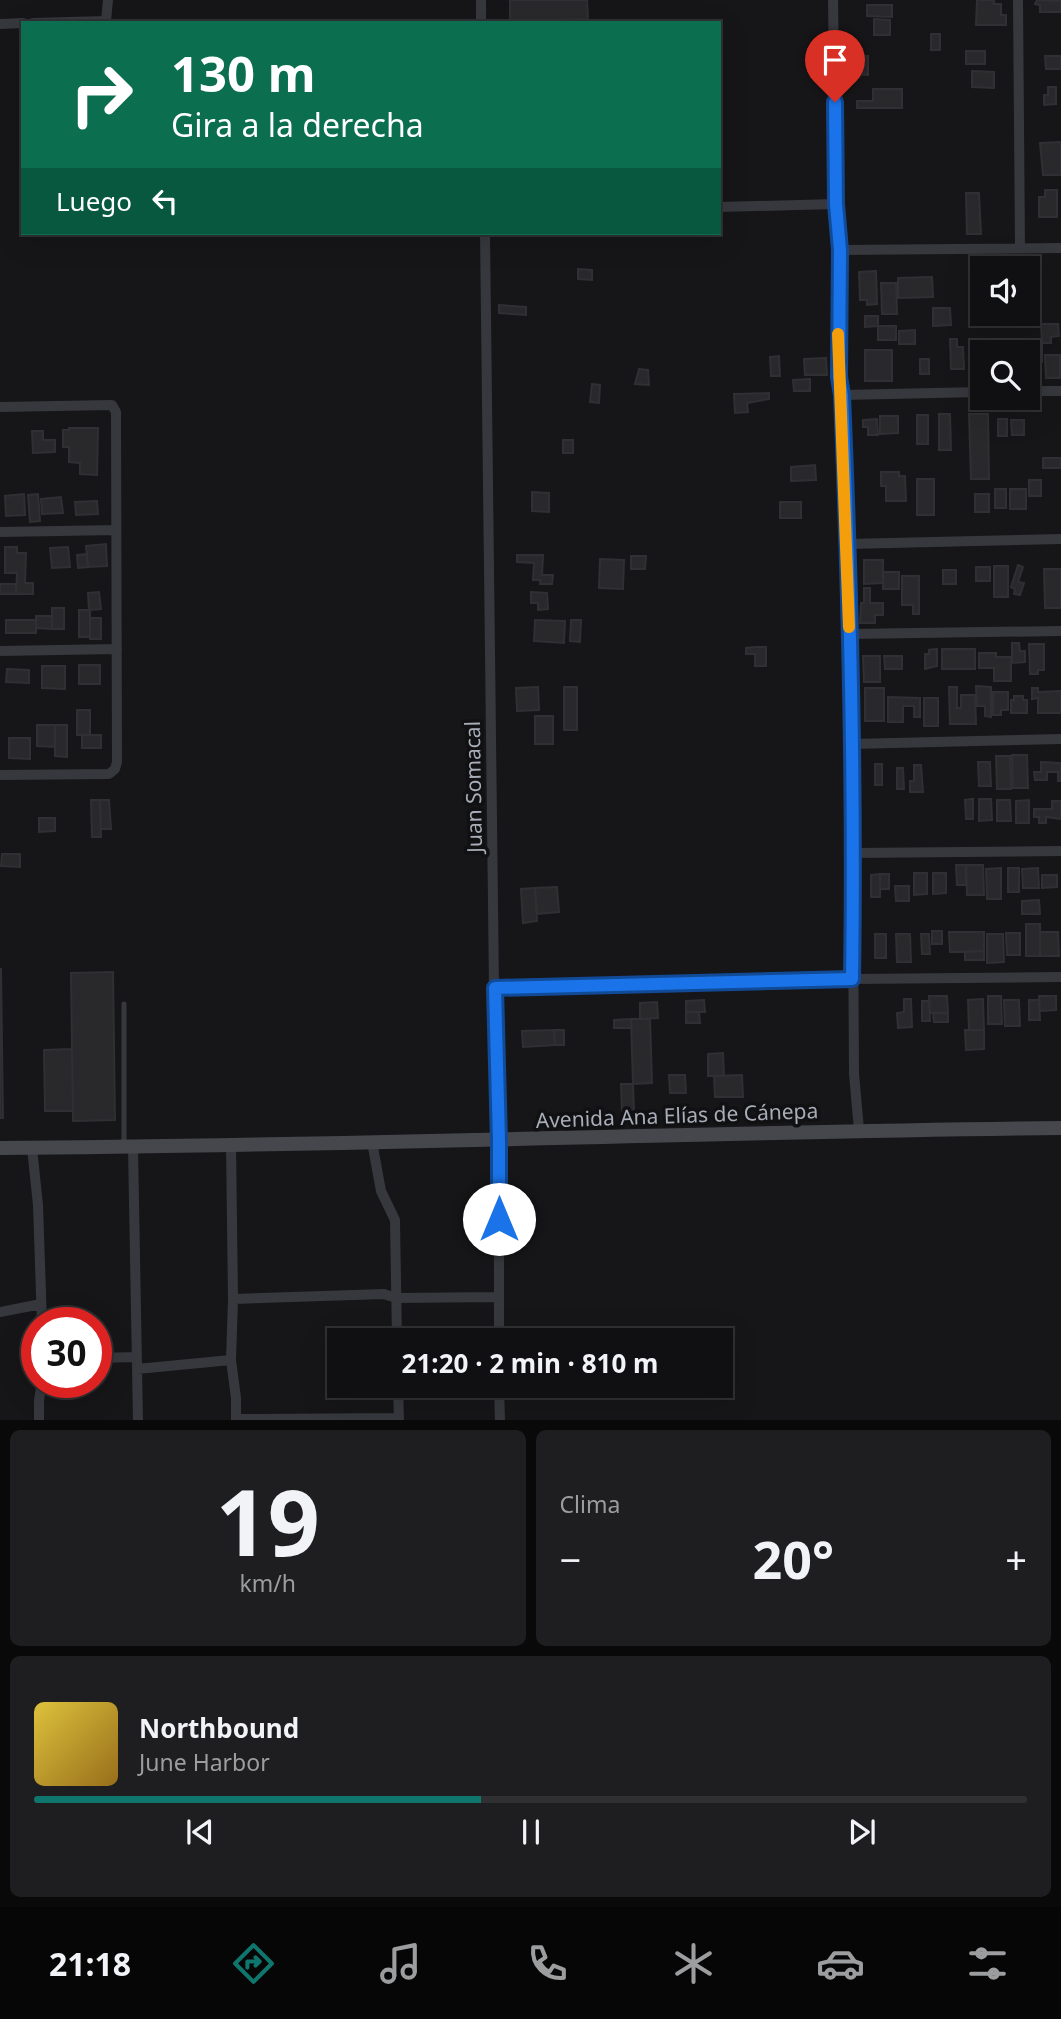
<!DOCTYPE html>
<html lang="es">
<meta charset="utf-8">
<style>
:root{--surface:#101012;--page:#1e1e20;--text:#f1f3f6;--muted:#9c9d9f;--line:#303032;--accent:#0f766e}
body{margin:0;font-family:"Noto Sans",sans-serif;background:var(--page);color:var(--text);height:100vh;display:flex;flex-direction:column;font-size:26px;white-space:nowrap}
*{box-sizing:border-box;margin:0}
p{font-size:23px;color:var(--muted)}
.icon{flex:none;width:38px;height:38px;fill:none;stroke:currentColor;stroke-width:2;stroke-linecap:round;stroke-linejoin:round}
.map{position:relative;height:1420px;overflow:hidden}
.side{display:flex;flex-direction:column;gap:10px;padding:10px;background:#09090a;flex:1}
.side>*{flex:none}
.guide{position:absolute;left:21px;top:21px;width:700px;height:214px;border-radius:0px;box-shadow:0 7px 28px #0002,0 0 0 2px var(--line);background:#0b6e4f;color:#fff;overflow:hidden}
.fabs{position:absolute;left:970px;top:256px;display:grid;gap:14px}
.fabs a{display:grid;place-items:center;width:70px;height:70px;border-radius:0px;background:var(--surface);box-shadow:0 7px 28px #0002,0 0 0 2px var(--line);font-size:35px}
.speed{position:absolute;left:21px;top:1307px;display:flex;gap:14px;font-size:35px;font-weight:700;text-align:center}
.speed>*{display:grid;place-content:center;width:91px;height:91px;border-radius:50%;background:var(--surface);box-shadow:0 7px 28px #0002,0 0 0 2px var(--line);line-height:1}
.speed .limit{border:10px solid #d22;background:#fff;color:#111}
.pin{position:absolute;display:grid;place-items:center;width:60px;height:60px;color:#fff;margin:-72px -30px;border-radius:50% 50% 50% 0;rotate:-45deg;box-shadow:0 0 7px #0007}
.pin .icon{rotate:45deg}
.me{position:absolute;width:77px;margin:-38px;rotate:0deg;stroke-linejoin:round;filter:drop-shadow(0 0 5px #0008)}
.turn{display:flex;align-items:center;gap:24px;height:147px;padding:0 35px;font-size:32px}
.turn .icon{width:91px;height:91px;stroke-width:2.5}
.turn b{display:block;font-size:49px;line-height:60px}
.then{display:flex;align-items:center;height:66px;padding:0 35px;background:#0003;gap:14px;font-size:26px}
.big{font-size:52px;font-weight:700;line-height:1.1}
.side .widget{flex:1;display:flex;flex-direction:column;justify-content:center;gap:10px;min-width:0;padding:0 24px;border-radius:10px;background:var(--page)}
.side .dial{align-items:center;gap:0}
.dial b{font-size:91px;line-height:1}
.song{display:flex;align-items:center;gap:21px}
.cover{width:84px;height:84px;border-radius:10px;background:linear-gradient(135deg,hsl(50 70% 55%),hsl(40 70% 35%))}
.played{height:7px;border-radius:4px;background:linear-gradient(90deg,var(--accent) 45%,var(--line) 45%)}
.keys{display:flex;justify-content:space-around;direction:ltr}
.heat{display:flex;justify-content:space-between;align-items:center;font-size:38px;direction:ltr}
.side .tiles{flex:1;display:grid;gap:10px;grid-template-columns:1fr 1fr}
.widget:last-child{grid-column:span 2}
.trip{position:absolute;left:327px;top:1328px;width:406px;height:70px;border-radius:0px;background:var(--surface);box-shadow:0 7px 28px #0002,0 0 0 2px var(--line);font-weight:700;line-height:70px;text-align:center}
.tabs{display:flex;height:112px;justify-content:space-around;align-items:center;background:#060607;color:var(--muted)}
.tabs .icon{width:49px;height:49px}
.tabs .on{color:var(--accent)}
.tabs b{font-size:32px;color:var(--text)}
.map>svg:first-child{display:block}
.building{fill:#29292c;stroke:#303034;stroke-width:2}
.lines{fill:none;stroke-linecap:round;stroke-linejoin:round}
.service{stroke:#37383d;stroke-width:5}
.minor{stroke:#37383d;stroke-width:10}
.secondary{stroke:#45474d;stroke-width:14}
.route-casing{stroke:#114b97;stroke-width:18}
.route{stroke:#1a73e8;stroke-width:12}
.slow{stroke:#f59e0b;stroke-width:12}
.labels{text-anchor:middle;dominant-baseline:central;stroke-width:7;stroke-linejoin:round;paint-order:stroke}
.street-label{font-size:21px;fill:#a8adb8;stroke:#111113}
</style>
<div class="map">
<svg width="1061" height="1421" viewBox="0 0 1061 1421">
<rect width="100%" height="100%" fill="#161618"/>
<!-- building -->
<path class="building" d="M 510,0 L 587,0 L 588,19 L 510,21 Z
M 977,0 L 994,0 L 994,4 L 1001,4 L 1001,15 L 1006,15 L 1006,25 L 976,25 Z
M 1037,0 L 1061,1 L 1061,12 L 1040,12 L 1040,5 L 1035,4 Z
M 867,5 L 892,5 L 892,17 L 867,16 Z
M 874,19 L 890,20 L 890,35 L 874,35 Z
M 931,34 L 940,34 L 940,50 L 931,50 Z
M 966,51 L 985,51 L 985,64 L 966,64 Z
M 854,56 L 868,56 L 868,75 L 854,74 Z
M 1045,56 L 1061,56 L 1061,69 L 1046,69 Z
M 972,71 L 994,72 L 994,88 L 972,87 Z
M 1048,87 L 1056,87 L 1056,104 L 1044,105 L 1044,95 L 1048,95 Z
M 873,89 L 902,89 L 902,108 L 857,108 L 857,101 L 873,101 Z
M 1061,142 L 1061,175 L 1043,175 L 1040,143 Z
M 1045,190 L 1057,190 L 1057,217 L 1039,217 L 1039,197 L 1045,197 Z
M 966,193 L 979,193 L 981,234 L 967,234 Z
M 1024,267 L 1040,267 L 1040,276 L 1027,276 L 1027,268 Z
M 578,269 L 592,270 L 592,280 L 578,279 Z
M 876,271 L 877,304 L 867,305 L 867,300 L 860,300 L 859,272 Z
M 932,277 L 933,297 L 898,298 L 898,278 Z
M 1040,278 L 1041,308 L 1027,309 L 1027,279 Z
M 881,283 L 896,283 L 897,314 L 882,314 Z
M 499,305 L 526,307 L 526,315 L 499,313 Z
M 933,308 L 950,308 L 951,325 L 933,326 Z
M 865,316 L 878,316 L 878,326 L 865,327 Z
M 1041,324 L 1058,324 L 1059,336 L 1051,337 L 1051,343 L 1042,343 Z
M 878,326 L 896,326 L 896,340 L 878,340 Z
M 915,330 L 915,344 L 899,344 L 899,331 Z
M 950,339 L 957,339 L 957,347 L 963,347 L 964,369 L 951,369 Z
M 982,339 L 987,340 L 987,352 L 982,352 L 982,380 L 970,380 L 970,347 L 981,347 Z
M 1026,344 L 1042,344 L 1042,362 L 1027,362 Z
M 865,350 L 892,350 L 892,381 L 865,381 Z
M 1045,355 L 1060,355 L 1060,378 L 1046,378 Z
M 779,356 L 780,376 L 771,376 L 770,357 Z
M 826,358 L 827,375 L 805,375 L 804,359 Z
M 920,359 L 929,359 L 929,374 L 920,374 Z
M 639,369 L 648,370 L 649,385 L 635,384 Z
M 810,379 L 810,391 L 794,391 L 793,380 Z
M 592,384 L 600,385 L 599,403 L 590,402 Z
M 769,393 L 769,399 L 747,403 L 748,412 L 735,413 L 734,394 Z
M 939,414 L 950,414 L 951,450 L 939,450 Z
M 969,414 L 988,414 L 989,479 L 971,479 Z
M 917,415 L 928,415 L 928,444 L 917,444 Z
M 880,416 L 898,416 L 898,433 L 880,434 Z
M 877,419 L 878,435 L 868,435 L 868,427 L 863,427 L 863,420 Z
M 998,419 L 1007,419 L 1007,436 L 998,436 Z
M 1011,420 L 1024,420 L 1024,435 L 1012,435 Z
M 69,428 L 98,428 L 97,475 L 80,474 L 80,463 L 69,462 L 69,447 L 63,447 L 63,430 L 69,430 Z
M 32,431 L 43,431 L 43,440 L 55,440 L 55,452 L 33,453 Z
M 563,440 L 573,440 L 573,453 L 563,453 Z
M 1043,458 L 1061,458 L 1061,468 L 1043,468 Z
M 815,465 L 816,480 L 791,481 L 791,467 Z
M 881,472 L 899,472 L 899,476 L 905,476 L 906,501 L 886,501 L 886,486 L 881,486 Z
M 917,479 L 934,479 L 934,515 L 917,515 Z
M 1029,480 L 1041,480 L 1041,496 L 1029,496 Z
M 995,489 L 1006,489 L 1006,508 L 995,508 Z
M 1010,489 L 1026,489 L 1026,509 L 1010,509 Z
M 532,492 L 549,493 L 549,512 L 532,511 Z
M 24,494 L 25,515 L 6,516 L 5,496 Z
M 38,494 L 40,521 L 30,522 L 28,495 Z
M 975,494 L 989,494 L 989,512 L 975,512 Z
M 61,497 L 63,513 L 42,514 L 41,499 Z
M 97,501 L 98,514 L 76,515 L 75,502 Z
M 780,502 L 801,502 L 801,518 L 780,518 Z
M 106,544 L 107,566 L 88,567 L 86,546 Z
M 5,547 L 17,547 L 17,553 L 26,553 L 25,583 L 33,583 L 33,594 L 16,594 L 17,573 L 5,573 Z
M 68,547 L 70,567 L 52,568 L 50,548 Z
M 87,554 L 88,567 L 78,568 L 77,555 Z
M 517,555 L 543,555 L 542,575 L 553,575 L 552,584 L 540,584 L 540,580 L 533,580 L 534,563 L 517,562 Z
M 631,556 L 646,556 L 645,569 L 631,569 Z
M 600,559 L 624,560 L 623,589 L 599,588 Z
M 864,560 L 883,560 L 883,583 L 864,584 Z
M 1018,565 L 1023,567 L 1018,582 L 1024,583 L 1020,595 L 1014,594 L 1015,589 L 1011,587 Z
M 994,566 L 1008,566 L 1008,597 L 994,597 Z
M 976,567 L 990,567 L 990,581 L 976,581 Z
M 1044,569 L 1061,569 L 1061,608 L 1045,608 Z
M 943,570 L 956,570 L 956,584 L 943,584 Z
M 883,572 L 899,572 L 899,589 L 883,589 Z
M 902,576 L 919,576 L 919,614 L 913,614 L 913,605 L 902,605 Z
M 0,584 L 16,584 L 16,594 L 0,594 Z
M 864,588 L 870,588 L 870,603 L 883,603 L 883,615 L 875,615 L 875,623 L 860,623 L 861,603 L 864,603 Z
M 99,592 L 101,609 L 89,610 L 88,593 Z
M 531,592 L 547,593 L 548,609 L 538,610 L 538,603 L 531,603 Z
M 52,608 L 64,608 L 64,629 L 52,629 Z
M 79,610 L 90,610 L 90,637 L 79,637 Z
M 36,616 L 52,616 L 52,629 L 36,628 Z
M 90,618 L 101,618 L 101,639 L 90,639 Z
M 6,620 L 36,620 L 36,633 L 6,633 Z
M 535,620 L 565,621 L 564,643 L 534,641 Z
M 571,620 L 581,620 L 580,642 L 570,641 Z
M 1012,643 L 1019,643 L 1020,651 L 1025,651 L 1025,662 L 1012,663 Z
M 1029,644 L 1044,644 L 1044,670 L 1038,670 L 1038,674 L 1030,674 Z
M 755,647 L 766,647 L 766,666 L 755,666 L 755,654 L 746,654 L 746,648 Z
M 937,649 L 937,666 L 925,669 L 925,654 L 929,654 L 929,650 Z
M 942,649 L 975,649 L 975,669 L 942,669 Z
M 979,653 L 996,653 L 996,657 L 1011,657 L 1011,681 L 994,681 L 994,668 L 979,668 Z
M 863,656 L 880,656 L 880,682 L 864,682 Z
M 884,656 L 902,656 L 902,669 L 885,669 Z
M 79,665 L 100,665 L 100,684 L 79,684 Z
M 42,666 L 65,666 L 65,689 L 42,688 Z
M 7,669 L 29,670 L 29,683 L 6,682 Z
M 976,686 L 991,687 L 991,717 L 985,716 L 985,706 L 977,706 Z
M 538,687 L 539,710 L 517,711 L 516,688 Z
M 564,687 L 577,687 L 577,730 L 564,730 Z
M 949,687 L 957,687 L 957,708 L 961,708 L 961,695 L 975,695 L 976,724 L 950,724 Z
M 865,688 L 884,688 L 884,721 L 865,721 Z
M 1032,688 L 1038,688 L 1038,692 L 1061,691 L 1061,713 L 1038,713 L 1038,698 L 1032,699 Z
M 993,692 L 1008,692 L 1008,710 L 1001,710 L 1001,715 L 993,715 Z
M 1014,696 L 1023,696 L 1023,700 L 1027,700 L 1027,713 L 1011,713 L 1011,700 L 1014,700 Z
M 888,697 L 920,698 L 920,717 L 914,717 L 914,706 L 903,706 L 903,722 L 888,722 Z
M 924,698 L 938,698 L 938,726 L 924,726 Z
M 77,710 L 90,710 L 90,735 L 77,735 Z
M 535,716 L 553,716 L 553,744 L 535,744 Z
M 37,725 L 55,725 L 55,747 L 37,746 Z
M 55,725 L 67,725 L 67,757 L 55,756 Z
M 82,735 L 101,735 L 101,748 L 82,748 Z
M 9,738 L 30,738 L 30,759 L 9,758 Z
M 1012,755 L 1027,755 L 1028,788 L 1013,788 Z
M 996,756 L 1010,756 L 1011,789 L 997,789 Z
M 978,762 L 990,762 L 991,786 L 979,786 Z
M 1041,762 L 1061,763 L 1061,781 L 1058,781 L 1058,772 L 1047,772 L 1047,780 L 1035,780 L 1034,772 L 1041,772 Z
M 875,764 L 882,764 L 882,785 L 875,785 Z
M 914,765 L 921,765 L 923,792 L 910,792 L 910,781 L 914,781 Z
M 897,768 L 903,768 L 904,789 L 897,789 Z
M 973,799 L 973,819 L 966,819 L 965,800 Z
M 979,799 L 991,799 L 992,820 L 979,821 Z
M 91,800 L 100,800 L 101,837 L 92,837 Z
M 100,800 L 109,800 L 111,829 L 101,829 Z
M 997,800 L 1010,800 L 1011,821 L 997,821 Z
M 1029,800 L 1029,823 L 1016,823 L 1016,801 Z
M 1052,801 L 1061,801 L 1061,819 L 1046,817 L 1046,823 L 1039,823 L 1039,817 L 1034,817 L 1034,809 L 1052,809 Z
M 39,818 L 55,818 L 55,831 L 39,832 Z
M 2,854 L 20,854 L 20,867 L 1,866 Z
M 956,865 L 966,865 L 966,885 L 957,885 Z
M 966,865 L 983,865 L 984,895 L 967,895 Z
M 1001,868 L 1001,899 L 987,899 L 986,869 Z
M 1008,868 L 1019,868 L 1019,892 L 1008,892 Z
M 1038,868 L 1039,888 L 1023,888 L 1022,869 Z
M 914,873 L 927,873 L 927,894 L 914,895 Z
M 933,873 L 946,873 L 946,893 L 933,894 Z
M 880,874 L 889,874 L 889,889 L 880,889 Z
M 880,874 L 880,897 L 871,897 L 871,875 Z
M 1042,875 L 1057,875 L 1057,887 L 1042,888 Z
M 895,886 L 909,886 L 909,901 L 896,901 Z
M 557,887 L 559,912 L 537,914 L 535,888 Z
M 535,888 L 537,921 L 523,923 L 521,889 Z
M 1039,900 L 1040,914 L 1022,914 L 1022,901 Z
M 1026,924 L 1040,924 L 1040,956 L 1026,956 Z
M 932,931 L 942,931 L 942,944 L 932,944 Z
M 949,932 L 984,932 L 984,951 L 950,952 Z
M 1040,932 L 1058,932 L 1059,956 L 1040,956 Z
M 1006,933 L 1020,933 L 1020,955 L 1007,955 Z
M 875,934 L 886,934 L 886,958 L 875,958 Z
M 896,934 L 910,934 L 911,962 L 897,962 Z
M 921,934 L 929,934 L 930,954 L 922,954 Z
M 987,934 L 1003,934 L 1004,962 L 987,963 Z
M 984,951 L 984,960 L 965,960 L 965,952 Z
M 0,969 L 1,969 L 3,1118 L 0,1118 Z
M 113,972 L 115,1120 L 73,1121 L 71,973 Z
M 929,996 L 947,996 L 948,1013 L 930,1013 Z
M 988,996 L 1001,996 L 1002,1024 L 988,1024 Z
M 1039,996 L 1056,996 L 1056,1010 L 1040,1011 Z
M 904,999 L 911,999 L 912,1027 L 898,1028 L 897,1013 L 904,1012 Z
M 983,999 L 984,1030 L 969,1030 L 968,1000 Z
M 704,1000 L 705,1012 L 686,1012 L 686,1001 Z
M 1004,1000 L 1019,1000 L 1020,1026 L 1005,1026 Z
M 1029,1000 L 1039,1000 L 1040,1020 L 1029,1020 Z
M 922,1001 L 929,1001 L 930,1021 L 922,1021 Z
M 657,1002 L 658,1018 L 640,1019 L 640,1003 Z
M 686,1012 L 699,1012 L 700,1023 L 686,1023 Z
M 933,1013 L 948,1013 L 948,1022 L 934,1022 Z
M 631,1019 L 632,1028 L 614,1028 L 614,1020 Z
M 631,1019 L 650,1019 L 652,1083 L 633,1084 Z
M 554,1030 L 564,1030 L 564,1045 L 555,1045 Z
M 554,1030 L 555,1045 L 523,1047 L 522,1031 Z
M 965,1030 L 984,1030 L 984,1049 L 966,1050 Z
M 72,1049 L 73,1111 L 45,1111 L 44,1050 Z
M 723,1053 L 724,1076 L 708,1076 L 708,1054 Z
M 669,1075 L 685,1075 L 686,1093 L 670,1093 Z
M 742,1075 L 743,1097 L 715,1097 L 714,1076 Z
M 621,1084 L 633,1084 L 634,1111 L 622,1111 Z"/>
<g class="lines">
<!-- service -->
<path class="service" d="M 124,1004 L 124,1144"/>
<!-- minor -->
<path class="minor" d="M 481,0 L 481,23
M 833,0 L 836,204 L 840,250 L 839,377 L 848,544 L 852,744 L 854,1074 L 859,1130
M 1018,0 L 1020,248
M 33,23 L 106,21 L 108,0
M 0,24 L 23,23
M 719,207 L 836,204
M 485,233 L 494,988 L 499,1141 L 499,1340
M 840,250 L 1061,248
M 1027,391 L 1061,391
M 842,395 L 982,392
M 0,407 L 112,405 L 116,412 L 117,762 L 115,769 L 109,774 L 0,775
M 0,532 L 116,530
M 848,544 L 1061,539
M 849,634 L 1061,631
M 0,651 L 117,649
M 852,744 L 1061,739
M 854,853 L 1061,851
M 494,988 L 852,979 L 1061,977
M 372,1142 L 381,1191 L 395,1220 L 397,1340
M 231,1144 L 233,1299 L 231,1360 L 236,1398 L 236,1421
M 133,1147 L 138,1421
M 32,1148 L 38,1205 L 42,1323
M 233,1299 L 384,1294 L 396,1298 L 498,1297
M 0,1312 L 41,1304
M 96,1358 L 136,1357
M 137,1369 L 231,1360
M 398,1386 L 399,1421
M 499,1386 L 500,1421
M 236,1419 L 399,1418
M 39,1421 L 39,1400 L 42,1382"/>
<!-- secondary -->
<path class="secondary" d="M 0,1148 C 354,1146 707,1132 1061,1128"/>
</g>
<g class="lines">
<defs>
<path id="route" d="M 499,1219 L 499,1141 L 495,988 L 852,979 C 855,784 850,589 842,395 L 839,377 L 840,250 L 836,204 L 835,102"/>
</defs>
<!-- route casing -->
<use href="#route" class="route-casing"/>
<!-- route -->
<use href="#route" class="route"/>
<!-- slow -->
<path class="slow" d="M 838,334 L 849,627"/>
</g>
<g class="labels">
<!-- street labels -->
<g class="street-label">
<text transform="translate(473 787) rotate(-91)">Juan Somacal</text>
<text transform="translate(677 1115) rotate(-2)">Avenida Ana Elías de Cánepa</text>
</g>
</g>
</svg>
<div class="fabs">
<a><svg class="icon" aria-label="sound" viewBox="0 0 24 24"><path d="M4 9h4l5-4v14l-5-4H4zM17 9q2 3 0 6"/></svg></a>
<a><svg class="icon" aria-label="search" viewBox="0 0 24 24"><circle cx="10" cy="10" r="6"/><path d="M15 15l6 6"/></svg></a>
</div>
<div class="speed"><div class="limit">30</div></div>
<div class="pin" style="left:835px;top:102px;background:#d93025"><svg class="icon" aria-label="arrive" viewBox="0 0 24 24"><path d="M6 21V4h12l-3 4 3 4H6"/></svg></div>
<svg class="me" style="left:499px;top:1219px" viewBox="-20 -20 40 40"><circle r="19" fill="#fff"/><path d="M0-13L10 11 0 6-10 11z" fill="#1a73e8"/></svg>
<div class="trip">21:20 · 2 min · 810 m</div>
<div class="guide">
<div class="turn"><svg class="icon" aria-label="right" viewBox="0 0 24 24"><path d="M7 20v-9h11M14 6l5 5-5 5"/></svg><div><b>130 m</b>Gira a la derecha</div></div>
<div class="then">Luego<svg class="icon" aria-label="left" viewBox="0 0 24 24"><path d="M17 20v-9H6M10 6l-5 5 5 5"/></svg></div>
</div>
</div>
<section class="side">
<div class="tiles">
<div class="widget dial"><b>19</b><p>km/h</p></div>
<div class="widget"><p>Clima</p>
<div class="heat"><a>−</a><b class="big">20°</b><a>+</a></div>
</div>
<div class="widget">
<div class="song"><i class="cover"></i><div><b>Northbound</b><p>June Harbor</p></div></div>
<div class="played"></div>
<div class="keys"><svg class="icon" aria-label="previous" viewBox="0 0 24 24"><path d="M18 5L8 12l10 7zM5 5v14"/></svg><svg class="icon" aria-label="pause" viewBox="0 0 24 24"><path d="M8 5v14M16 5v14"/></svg><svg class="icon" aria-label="next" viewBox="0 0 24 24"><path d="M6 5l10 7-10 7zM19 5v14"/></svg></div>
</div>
</div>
</section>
<nav class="tabs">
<b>21:18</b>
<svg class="icon on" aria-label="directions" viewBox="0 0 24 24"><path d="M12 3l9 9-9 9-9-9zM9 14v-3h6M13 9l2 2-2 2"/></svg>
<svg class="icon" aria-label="music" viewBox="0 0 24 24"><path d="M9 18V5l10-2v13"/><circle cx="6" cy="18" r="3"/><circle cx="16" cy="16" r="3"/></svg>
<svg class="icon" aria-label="phone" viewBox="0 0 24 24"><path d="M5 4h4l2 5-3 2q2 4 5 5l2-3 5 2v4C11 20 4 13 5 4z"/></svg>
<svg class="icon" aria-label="climate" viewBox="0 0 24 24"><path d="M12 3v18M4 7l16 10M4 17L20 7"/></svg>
<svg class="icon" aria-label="car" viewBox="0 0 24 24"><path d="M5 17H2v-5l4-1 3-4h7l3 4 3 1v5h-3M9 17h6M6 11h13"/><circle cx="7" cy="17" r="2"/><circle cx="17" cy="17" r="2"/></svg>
<svg class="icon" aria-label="filters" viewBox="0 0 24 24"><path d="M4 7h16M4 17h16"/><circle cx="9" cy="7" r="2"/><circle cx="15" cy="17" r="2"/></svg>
</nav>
